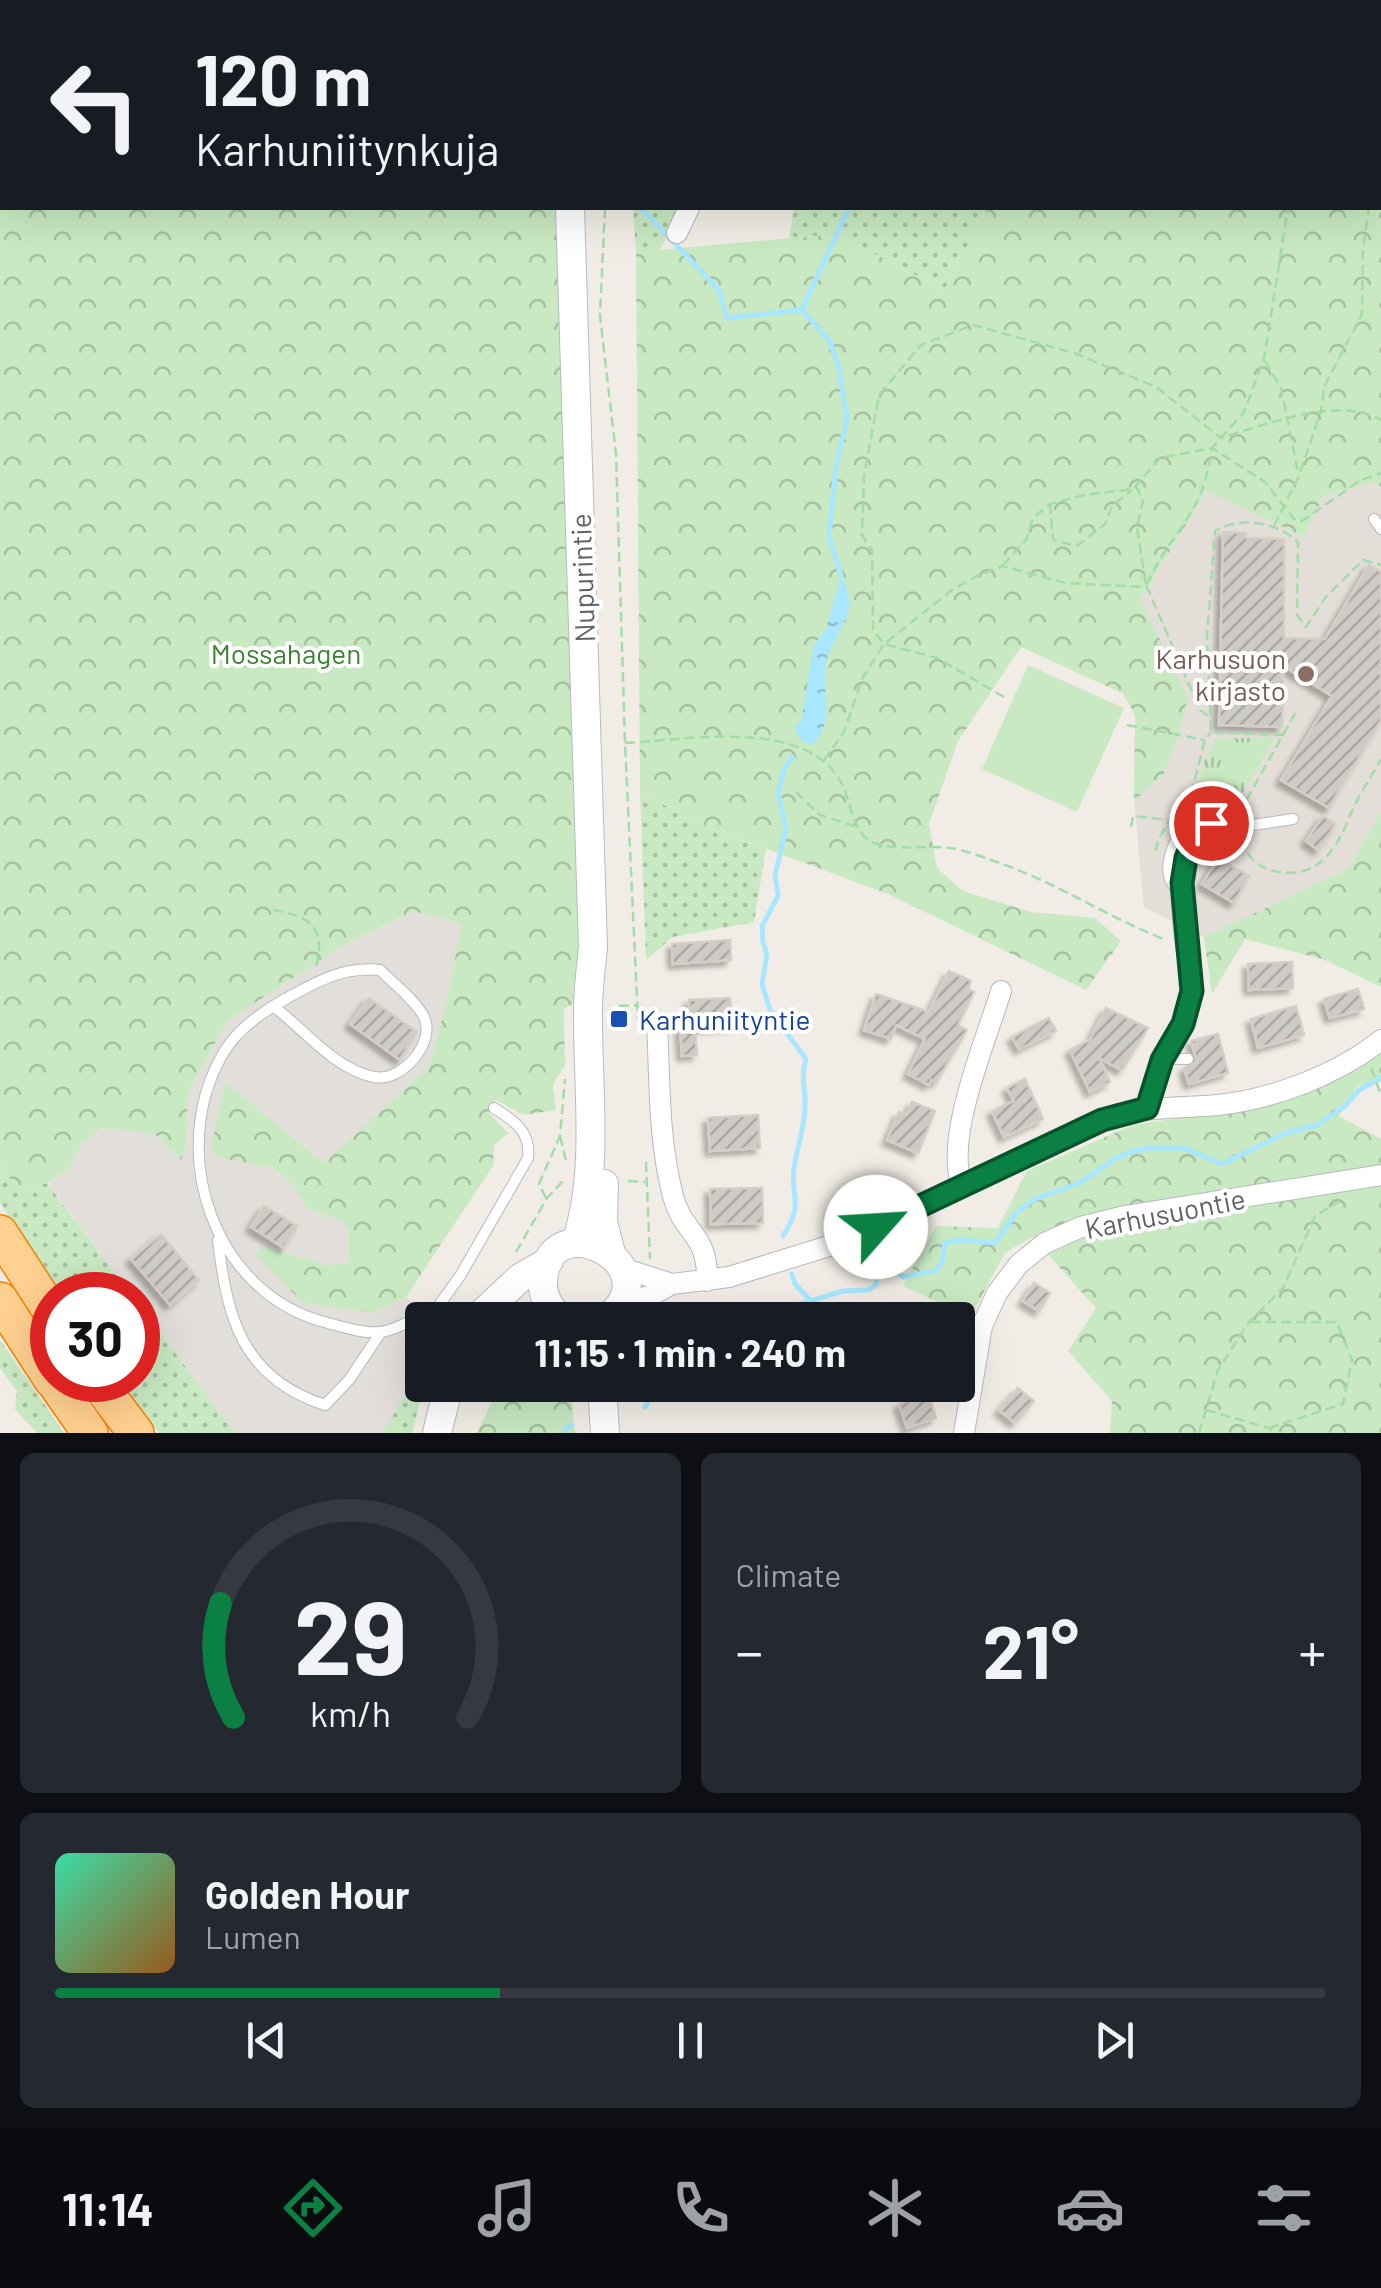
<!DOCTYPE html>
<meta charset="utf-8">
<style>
:root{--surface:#171b24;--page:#242831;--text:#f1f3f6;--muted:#9ea1a6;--line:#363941;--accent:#0b8043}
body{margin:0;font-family:Barlow,sans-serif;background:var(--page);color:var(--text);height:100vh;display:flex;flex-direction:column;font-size:38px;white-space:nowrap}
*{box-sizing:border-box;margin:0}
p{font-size:32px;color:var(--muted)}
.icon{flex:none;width:55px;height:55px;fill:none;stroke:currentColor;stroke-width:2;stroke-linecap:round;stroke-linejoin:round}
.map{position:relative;height:1433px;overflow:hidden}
.details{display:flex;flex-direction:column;gap:20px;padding:20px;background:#0d0f14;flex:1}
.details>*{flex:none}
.guide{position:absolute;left:0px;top:0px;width:1382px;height:210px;box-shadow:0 10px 40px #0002;background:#171b24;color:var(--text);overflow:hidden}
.speed{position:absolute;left:30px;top:1272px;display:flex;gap:20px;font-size:50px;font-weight:700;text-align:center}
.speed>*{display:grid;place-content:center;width:130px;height:130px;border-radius:50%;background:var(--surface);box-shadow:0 10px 40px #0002;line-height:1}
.speed .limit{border:15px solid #d22;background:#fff;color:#111}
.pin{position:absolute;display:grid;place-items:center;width:85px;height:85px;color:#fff;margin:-42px;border:5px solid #fff;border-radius:50%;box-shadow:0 2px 10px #0007}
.me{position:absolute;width:110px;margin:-55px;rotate:64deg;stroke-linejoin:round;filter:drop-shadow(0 0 8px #0008)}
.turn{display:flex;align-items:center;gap:35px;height:210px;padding:0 30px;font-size:45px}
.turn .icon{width:130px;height:130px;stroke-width:2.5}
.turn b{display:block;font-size:70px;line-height:85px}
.big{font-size:75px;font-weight:700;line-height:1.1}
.details .card{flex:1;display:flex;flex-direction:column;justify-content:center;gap:15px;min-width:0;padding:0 35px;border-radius:15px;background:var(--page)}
.details .dial{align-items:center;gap:0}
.dial svg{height:260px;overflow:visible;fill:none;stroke:var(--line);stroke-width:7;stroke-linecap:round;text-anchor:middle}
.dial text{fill:var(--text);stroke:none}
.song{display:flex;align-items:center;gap:30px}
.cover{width:120px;height:120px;border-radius:15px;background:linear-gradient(135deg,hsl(160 70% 55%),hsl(30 70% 35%))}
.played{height:10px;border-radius:5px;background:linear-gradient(90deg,var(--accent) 35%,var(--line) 35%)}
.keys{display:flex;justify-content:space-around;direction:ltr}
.heat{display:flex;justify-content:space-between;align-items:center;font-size:55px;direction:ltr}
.details .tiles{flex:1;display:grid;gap:20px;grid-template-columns:1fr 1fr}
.card:last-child{grid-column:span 2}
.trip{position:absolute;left:405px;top:1302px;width:570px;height:100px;border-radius:10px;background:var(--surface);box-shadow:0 10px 40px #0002;font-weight:700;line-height:100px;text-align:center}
.tabs{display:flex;height:160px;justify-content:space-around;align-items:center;background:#090b0e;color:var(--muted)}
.tabs .icon{width:70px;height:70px}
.tabs .selected{color:var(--accent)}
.tabs b{font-size:45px;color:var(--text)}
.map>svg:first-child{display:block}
.industrial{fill:#e2dfda}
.education{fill:#e3ded7}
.grass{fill:url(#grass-dots)}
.forest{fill:url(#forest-crowns)}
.park{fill:url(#park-tufts)}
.pitch{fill:#c8e9c2}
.water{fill:url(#water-ripples)}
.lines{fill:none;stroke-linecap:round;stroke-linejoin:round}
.stream{stroke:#a8e7ff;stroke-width:5}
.building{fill:url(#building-hatch);stroke:#d6cdc4;stroke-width:2.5;filter:url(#shadow)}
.service-casing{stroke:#b6babd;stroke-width:12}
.minor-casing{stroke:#b6babd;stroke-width:22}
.secondary-casing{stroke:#b7bcc0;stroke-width:30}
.motorway-casing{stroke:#f78100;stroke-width:38}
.path{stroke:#a4dca9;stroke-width:2.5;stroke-dasharray:10 5;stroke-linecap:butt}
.service{stroke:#fff;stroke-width:10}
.minor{stroke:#fff;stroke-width:20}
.secondary{stroke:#fff;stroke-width:28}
.motorway{stroke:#ffd08f;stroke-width:35}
.route-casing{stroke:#07532c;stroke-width:25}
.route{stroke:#0b8043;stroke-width:18}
.education-dot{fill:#8d6e63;stroke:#fff;stroke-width:4}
.transit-dot{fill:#1a4fb4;stroke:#fff;stroke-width:4}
.labels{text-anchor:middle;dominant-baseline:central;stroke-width:8;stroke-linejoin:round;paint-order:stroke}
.street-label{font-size:28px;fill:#5e6367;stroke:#fff}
.park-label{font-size:28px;fill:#3a8330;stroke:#fff}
.education-label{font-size:28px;fill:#785e54;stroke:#fff;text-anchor:end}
.transit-label{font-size:28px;fill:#164399;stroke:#fff;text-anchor:start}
</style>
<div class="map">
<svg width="1381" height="1433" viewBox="0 0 1381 1433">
<defs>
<pattern id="grass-dots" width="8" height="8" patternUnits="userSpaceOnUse" patternTransform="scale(2.5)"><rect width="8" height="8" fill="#c8e9c2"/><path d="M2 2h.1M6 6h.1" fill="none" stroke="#a6c0a1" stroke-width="1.8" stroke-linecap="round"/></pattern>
<pattern id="forest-crowns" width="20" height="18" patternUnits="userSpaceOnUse" patternTransform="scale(2.5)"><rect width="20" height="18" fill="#c8e9c2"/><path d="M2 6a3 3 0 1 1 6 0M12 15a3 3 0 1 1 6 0" fill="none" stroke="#a6c0a1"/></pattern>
<pattern id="park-tufts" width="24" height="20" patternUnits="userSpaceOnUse" patternTransform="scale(2.5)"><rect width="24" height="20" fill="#c8e9c2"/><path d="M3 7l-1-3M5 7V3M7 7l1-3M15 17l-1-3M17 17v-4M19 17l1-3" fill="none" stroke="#a6c0a1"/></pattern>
<pattern id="water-ripples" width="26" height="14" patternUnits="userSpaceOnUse" patternTransform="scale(2.5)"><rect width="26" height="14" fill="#a8e7ff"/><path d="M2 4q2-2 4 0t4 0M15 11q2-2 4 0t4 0" fill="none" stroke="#8cbfd2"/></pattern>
<pattern id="building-hatch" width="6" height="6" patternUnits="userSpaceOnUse" patternTransform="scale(2.5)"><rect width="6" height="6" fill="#cecac5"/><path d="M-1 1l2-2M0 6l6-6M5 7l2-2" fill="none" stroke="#aaa8a4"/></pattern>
<filter id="shadow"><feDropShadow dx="-5" dy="5" stdDeviation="2.5" flood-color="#0004"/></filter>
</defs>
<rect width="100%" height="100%" fill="#f1ede6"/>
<!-- industrial -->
<path class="industrial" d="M 414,911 L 462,923 L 448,996 L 429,1067 L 387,1107 L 324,1163 L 226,1083 L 274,1168 L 291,1183 L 308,1209 L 341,1220 L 350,1233 L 350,1263 L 328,1265 L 266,1247 L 255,1253 L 303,1303 L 371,1313 L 406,1297 L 435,1320 L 422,1320 L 422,1364 L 383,1433 L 235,1433 L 138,1303 L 138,1295 L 131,1295 L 48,1183 L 69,1169 L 81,1145 L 100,1128 L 155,1134 L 181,1159 L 186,1147 L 188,1092 L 228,1020 L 347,943 Z"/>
<!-- education -->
<path class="education" d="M 1373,482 L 1381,487 L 1381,812 L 1348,869 L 1204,937 L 1144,907 L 1134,801 L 1135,715 L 1123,694 L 1118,634 L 1208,490 L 1303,537 L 1323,496 Z"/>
<!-- grass -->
<path class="grass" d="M 633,208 L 681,208 L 660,250 L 636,252 Z
M 794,208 L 987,208 L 944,290 L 837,234 L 789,238 Z
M 640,790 L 691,821 L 766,849 L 754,922 L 673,937 L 646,960 Z
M 0,1165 L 18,1190 L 47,1183 L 131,1295 L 60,1295 L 0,1203 Z
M 138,1303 L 235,1433 L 159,1433 L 120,1380 L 138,1380 Z
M 0,1340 L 64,1433 L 37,1433 L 15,1410 L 17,1391 L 0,1368 Z
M 422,1364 L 424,1385 L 412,1433 L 383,1433 Z"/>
<!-- forest -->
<path class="forest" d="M 0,0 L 461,2 L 2,2 L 2,208 L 560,208 L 580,1000 L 564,1009 L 565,1066 L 553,1084 L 556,1110 L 524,1115 L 496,1100 L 489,1113 L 508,1133 L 494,1145 L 493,1166 L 406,1297 L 372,1313 L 303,1303 L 254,1253 L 265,1247 L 328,1265 L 350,1263 L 350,1233 L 341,1220 L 308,1209 L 291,1183 L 274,1168 L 217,1157 L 211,1147 L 225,1082 L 324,1163 L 429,1067 L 448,996 L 462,923 L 413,911 L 347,943 L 228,1020 L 188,1092 L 186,1147 L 181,1160 L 155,1134 L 101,1128 L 81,1145 L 69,1169 L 47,1183 L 18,1190 L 0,1165 Z
M 994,0 L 1381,0 L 1381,487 L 1373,482 L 1323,496 L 1304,537 L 1207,491 L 1140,599 L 1188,697 L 1178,738 L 1163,775 L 1134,801 L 1135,715 L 1124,694 L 1021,647 L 958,741 L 929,824 L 937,868 L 963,891 L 1031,912 L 1095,918 L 1121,941 L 1086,990 L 888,894 L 691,821 L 640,790 L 636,252 L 837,234 L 944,290 L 987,208 L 1380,208 L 1380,2 Z
M 1381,812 L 1381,987 L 1325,960 L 1245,939 L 1212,994 L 1204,937 L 1348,869 Z
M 1381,1053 L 1381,1081 L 1357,1086 L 1339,1116 L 1381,1139 L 1381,1433 L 1110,1433 L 1112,1401 L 1068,1351 L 1096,1308 L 1032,1237 L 1005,1253 L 970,1317 L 903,1286 L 936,1226 L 998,1228 L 1027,1171 L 1133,1125 L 1265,1105 Z
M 504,1385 L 573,1385 L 573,1425 L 576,1433 L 477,1433 L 492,1401 Z"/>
<!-- park -->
<path class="park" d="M 1222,738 L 1275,738 L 1238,801 L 1218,790 L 1201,798 L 1196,791 L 1205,759 L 1215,740 Z"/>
<!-- pitch -->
<path class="pitch" d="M 1028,665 L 1124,708 L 1077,812 L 982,769 Z"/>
<!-- water -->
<path class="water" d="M 841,575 C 846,585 850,593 849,605 C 847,626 830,642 826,663 C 820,693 837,722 812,745 L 802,741 L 794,729 L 802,719 L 813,647 L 826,629 Z"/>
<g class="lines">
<!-- stream -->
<path class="stream" d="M 916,0 L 917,2
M 641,208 L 719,290 L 727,318 L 802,310
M 802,309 L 849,208
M 802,310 L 829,340 L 838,364 L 847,419 L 836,466 L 829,537 L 841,575
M 783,1236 C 805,1201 790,1200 794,1168 C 797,1147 805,1127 805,1105 C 806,1086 800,1079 806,1059 L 770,1010 L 762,984 L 767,954 L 763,943 L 762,926 L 778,896 L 775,875 L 786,829 L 778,792 L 784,769 L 792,757
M 792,1274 L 795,1284 L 812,1302
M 753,1320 L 763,1314 L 789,1312 L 797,1305 L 843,1291 L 869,1290 L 876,1285 L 878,1269 L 886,1262 L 903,1277 L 935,1271 L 942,1263 L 945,1243 L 959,1240 L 995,1243 L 1017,1212 L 1035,1199 L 1080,1183 L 1114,1159 L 1131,1152 L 1147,1148 L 1184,1148 L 1222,1164 L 1286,1133 L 1317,1125 L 1345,1106 L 1359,1090 L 1381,1078
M 645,1407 L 658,1385
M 565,1433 L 566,1428 L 572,1425"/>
</g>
<!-- building -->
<path class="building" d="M 1223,532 L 1246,533 L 1246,538 L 1284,539 L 1284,638 L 1325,639 L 1369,565 L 1381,572 L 1381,720 L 1329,808 L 1281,780 L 1332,696 L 1283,666 L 1282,727 L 1219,725 Z
M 1323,816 L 1336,824 L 1318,850 L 1306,841 Z
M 1218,858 L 1249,876 L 1234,903 L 1202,884 Z
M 730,940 L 731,960 L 673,964 L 672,944 Z
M 1292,962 L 1293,988 L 1249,990 L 1248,964 Z
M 949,971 L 971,981 L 968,989 L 974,992 L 958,1025 L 967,1030 L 936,1083 L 931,1080 L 929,1085 L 908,1074 L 925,1039 L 896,1025 L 891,1039 L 864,1030 L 876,994 L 929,1012 Z
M 1358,989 L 1364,1009 L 1330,1018 L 1324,999 Z
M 369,998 L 417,1032 L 400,1060 L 350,1024 Z
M 730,998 L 732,1026 L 695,1028 L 697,1055 L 682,1056 L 680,1025 L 690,1025 L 689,1000 Z
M 1296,1006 L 1304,1035 L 1258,1048 L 1251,1019 Z
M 1106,1008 L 1148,1028 L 1122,1070 L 1099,1058 L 1110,1082 L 1090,1092 L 1070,1050 L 1090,1040 Z
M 1049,1018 L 1056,1031 L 1019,1049 L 1012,1037 Z
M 1218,1034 L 1228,1073 L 1189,1084 L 1184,1068 L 1197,1062 L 1191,1041 Z
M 1025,1079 L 1043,1119 L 1004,1137 L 992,1111 L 1014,1101 L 1007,1088 Z
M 912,1102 L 935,1111 L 918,1153 L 887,1140 L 899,1112 L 907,1115 Z
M 758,1115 L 760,1148 L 710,1151 L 708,1118 Z
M 762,1188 L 763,1223 L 711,1224 L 710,1189 Z
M 264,1206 L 297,1226 L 284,1248 L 251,1227 Z
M 161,1234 L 199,1280 L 170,1305 L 131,1259 Z
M 1034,1283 L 1050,1293 L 1039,1311 L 1023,1301 Z
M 1018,1388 L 1034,1401 L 1015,1423 L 999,1410 Z
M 928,1394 L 936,1418 L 907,1428 L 899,1404 Z"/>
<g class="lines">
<defs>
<path id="service" d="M 1374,519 L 1381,529
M 1211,823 L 1240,827 L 1293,819
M 1180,892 C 1163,878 1167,859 1176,840 L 1185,835 L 1196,835 L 1184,816 L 1188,805
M 273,1006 C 304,1029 334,1069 374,1077 C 402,1083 438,1041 423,1015 C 413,998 394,984 380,970 C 344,966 318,981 287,998 C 264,1011 238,1028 224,1052 C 165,1151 213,1295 328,1323 C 343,1327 365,1334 380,1332 C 398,1330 420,1315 437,1308 L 459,1320
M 1164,1059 L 1188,1059
M 218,1240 C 227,1318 242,1378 325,1405 L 349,1380 L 381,1332
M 437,1308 L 460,1276 L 528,1158 C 531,1132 515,1121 494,1108"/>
<path id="minor" d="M 710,0 L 711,2
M 677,233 L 689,208
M 657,1023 C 660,1082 658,1138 673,1196 C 683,1235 708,1232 707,1281
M 1147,1108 C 1151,1090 1156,1072 1165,1056 C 1176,1035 1189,1016 1192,992 C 1194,975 1188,962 1186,946 C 1180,904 1176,852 1211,823
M 962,1186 C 944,1137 986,1041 1001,991
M 622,1268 L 672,1284
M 621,1303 L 650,1296 L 672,1284 L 729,1277 L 848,1240 L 1118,1114 C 1151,1107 1184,1108 1218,1105 C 1273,1099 1337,1075 1381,1040
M 964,1433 L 982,1326 L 997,1293 L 1019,1264 L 1045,1243 L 1081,1227 L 1125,1216 L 1381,1175"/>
<path id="secondary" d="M 568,0 L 568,2
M 570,208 L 593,948 C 591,968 588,989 588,1010 C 587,1087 600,1169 576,1243
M 604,1184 L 603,1222 L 611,1253
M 475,1320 L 520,1278 L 549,1261
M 563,1320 C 550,1310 542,1298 543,1281 C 548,1199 678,1268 604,1320
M 602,1385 L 605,1433
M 437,1433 L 449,1385"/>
<path id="motorway" d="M 0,1233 L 52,1313
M 0,1300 L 52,1380
M 53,1380 L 90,1433
M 96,1380 L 136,1433"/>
</defs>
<!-- service casing -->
<use href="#service" class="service-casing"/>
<!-- minor casing -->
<use href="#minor" class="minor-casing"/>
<!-- secondary casing -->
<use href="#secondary" class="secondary-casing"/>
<!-- motorway casing -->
<use href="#motorway" class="motorway-casing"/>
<!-- path -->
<path class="path" d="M 605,0 L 605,2
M 1055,0 L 1056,2
M 1380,146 L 1381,144
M 605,208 L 600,316 L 616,454 L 625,743 L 638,1020
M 1265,361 L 1281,388 L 1298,472
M 1136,486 L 1143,501 L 1137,528 L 1146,585
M 1050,504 L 1053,540 L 1077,546 L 1105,524 L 1112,506 L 1132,490
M 1274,526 L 1299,476 L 1321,411 L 1325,385 L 1362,314 L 1363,248 L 1369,208
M 1003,565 L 1026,540 L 1033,518 L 1050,504 L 1084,495 L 1133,489 L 1160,458 L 1212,448 L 1244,412 L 1264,359 L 1288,208
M 1147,585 C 1158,557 1178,535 1193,509 C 1204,490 1209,469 1212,448 L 1265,482 L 1294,519 L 1302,521 L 1361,480 L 1381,473
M 1004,697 L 937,658 L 884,644 L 873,630 L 872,551 L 862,535 L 864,476 L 879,395 L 921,345 L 973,325 L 1074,353 L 1156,387 L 1221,438 C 1265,425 1339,395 1381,420
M 1127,725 L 1205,740
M 1284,735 L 1211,732 L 1207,637 L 1215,531 C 1240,516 1277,522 1298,542 L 1297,615 L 1306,627 L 1325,598 L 1363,560 L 1381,565
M 625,743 C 686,740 810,716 843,786 C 851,804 854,836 874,843 C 899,851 925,845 950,848 C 964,850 980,856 994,861 C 1054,881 1107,917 1166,940
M 824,760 L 844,732 L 862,679 L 884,644 L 952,590 L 977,576 L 1002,566 L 1066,583 L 1147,587 L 1200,710 L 1211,718
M 796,792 L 820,815 L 857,827
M 1191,794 L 1205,740 L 1211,732
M 1200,803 L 1221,804 L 1234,812
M 1239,813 L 1297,710
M 1131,827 L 1133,816 L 1167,820
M 1240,840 C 1249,859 1259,869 1280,872 C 1318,878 1335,850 1348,821 C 1356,799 1370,779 1381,759
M 1156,851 L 1158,840 L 1171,818
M 273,910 C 311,916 326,928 316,967
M 619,1006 L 637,1005
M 1371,1068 L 1381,1095
M 560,1136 L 566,1161
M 646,1162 L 650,1259
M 628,1181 L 645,1182
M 546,1198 L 539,1184 L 560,1136 L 565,1079
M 516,1252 L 547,1198 L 564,1180
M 1251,1322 L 1337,1322 L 1352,1360 L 1343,1404 L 1269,1428
M 1206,1410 L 1269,1428 L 1275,1433
M 1199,1433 L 1218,1370 L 1249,1322 L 1283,1288 L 1315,1216 L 1340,1201"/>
<!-- service -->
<use href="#service" class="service"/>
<!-- minor -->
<use href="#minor" class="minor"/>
<!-- secondary -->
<use href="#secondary" class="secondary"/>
<!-- motorway -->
<use href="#motorway" class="motorway"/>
</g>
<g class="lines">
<defs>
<path id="route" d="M 876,1227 L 1102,1120 L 1147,1108 L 1162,1060 L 1183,1024 L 1192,991 L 1182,883 L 1186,858 L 1196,836 L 1211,823"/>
</defs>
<!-- route casing -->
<use href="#route" class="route-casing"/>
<!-- route -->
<use href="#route" class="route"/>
</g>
<!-- markers -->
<circle class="education-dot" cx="1306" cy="674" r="10"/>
<rect class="transit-dot" x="609" y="1009" width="20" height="20" rx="5"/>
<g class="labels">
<!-- street labels -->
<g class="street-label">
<text transform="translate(582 578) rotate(-92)">Nupurintie</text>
<text transform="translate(1165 1213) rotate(-11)">Karhusuontie</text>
</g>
<!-- park labels -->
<g class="park-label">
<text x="286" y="653">Mossahagen</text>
</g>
<!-- education labels -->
<g class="education-label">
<text x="1286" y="658">Karhusuon<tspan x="1286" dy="32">kirjasto</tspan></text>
</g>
<!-- transit labels -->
<g class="transit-label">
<text x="639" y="1019">Karhuniityntie</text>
</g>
</g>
</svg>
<div class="speed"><div class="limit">30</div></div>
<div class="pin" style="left:1211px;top:823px;background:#d93025"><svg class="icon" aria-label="arrive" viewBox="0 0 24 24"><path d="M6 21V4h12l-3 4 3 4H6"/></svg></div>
<svg class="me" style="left:876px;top:1227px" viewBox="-20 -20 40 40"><circle r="19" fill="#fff"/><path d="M0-13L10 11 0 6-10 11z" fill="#0b8043"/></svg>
<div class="trip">11:15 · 1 min · 240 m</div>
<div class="guide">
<div class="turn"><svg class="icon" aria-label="left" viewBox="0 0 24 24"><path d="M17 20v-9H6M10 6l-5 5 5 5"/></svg><div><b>120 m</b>Karhuniitynkuja</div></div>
</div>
</div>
<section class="details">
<div class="tiles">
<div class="card dial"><svg viewBox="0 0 100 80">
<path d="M14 69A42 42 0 1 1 86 69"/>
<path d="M14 69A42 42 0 0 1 10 34" stroke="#0b8043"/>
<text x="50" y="56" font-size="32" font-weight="700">29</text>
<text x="50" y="72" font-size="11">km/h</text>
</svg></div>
<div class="card"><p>Climate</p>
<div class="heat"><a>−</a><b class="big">21°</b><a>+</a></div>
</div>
<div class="card">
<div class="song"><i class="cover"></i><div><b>Golden Hour</b><p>Lumen</p></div></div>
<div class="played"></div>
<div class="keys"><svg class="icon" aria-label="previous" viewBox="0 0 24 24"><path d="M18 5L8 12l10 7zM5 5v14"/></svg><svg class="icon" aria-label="pause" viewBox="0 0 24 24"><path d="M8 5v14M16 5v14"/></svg><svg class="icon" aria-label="next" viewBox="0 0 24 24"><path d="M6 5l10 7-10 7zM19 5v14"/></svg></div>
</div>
</div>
</section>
<nav class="tabs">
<b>11:14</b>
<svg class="icon selected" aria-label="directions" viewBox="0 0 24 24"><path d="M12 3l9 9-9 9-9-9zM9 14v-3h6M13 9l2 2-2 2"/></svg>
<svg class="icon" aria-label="music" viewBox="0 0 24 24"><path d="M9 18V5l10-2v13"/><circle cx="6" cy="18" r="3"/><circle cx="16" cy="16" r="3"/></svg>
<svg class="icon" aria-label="phone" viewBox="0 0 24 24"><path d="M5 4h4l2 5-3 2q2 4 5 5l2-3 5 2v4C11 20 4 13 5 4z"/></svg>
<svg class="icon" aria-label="climate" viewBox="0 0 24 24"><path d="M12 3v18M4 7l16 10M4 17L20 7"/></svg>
<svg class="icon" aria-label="car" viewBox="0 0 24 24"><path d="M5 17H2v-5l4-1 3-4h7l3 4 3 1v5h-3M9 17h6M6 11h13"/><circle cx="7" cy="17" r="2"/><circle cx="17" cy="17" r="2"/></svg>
<svg class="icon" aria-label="filters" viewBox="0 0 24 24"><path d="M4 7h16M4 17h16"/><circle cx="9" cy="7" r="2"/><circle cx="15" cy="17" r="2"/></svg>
</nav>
